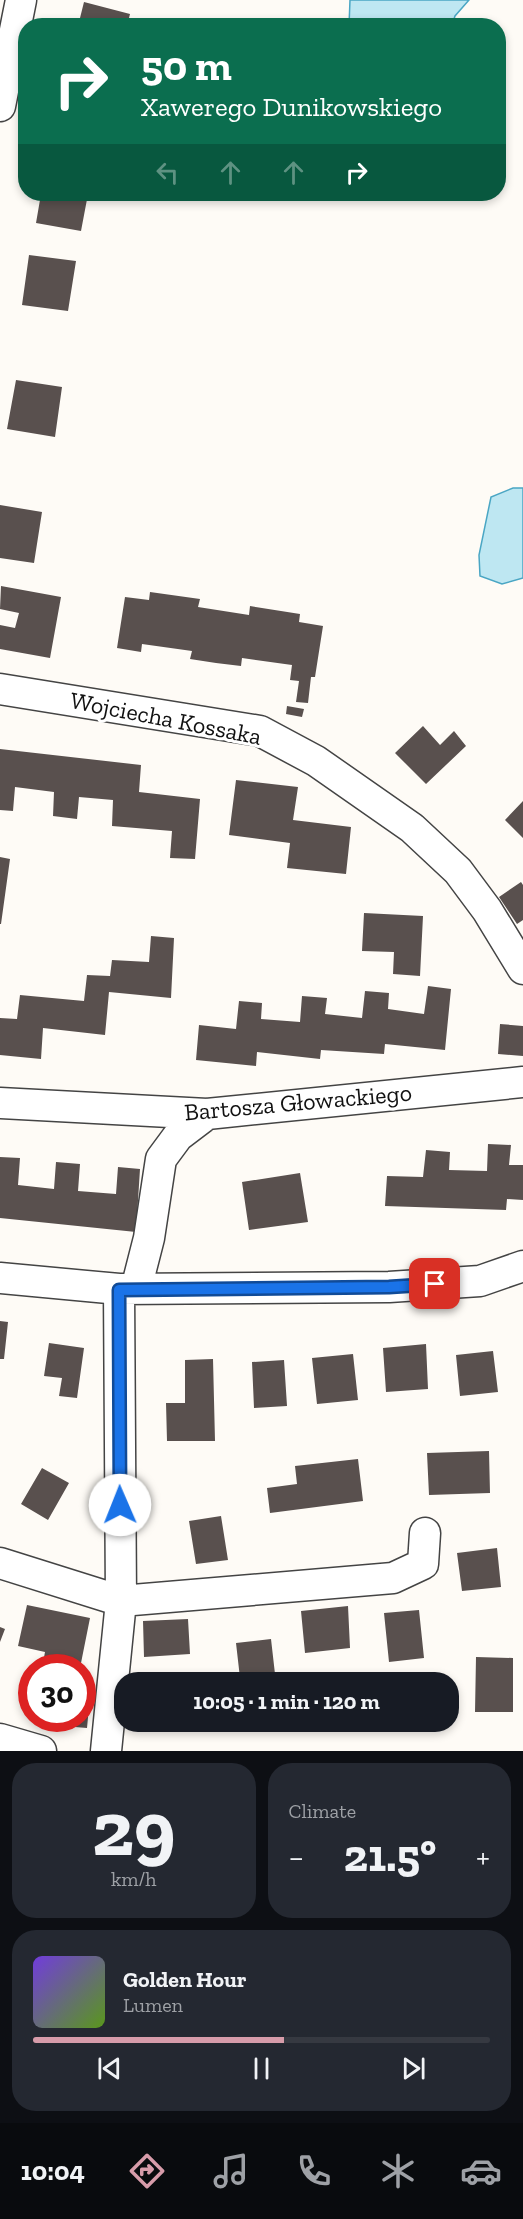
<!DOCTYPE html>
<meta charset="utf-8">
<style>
:root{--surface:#171b24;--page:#242831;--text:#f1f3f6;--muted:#9ea1a6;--line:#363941;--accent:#d79caa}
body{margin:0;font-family:"Zilla Slab",serif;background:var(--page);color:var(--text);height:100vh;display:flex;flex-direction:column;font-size:22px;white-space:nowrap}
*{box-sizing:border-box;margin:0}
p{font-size:20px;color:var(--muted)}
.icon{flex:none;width:33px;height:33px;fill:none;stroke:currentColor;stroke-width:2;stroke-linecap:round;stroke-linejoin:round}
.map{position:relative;height:1751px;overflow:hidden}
.drawer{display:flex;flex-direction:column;gap:12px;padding:12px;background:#0d0f14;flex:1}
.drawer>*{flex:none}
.banner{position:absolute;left:18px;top:18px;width:488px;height:183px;border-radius:24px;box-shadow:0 3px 9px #0003;background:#0b6e4f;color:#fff;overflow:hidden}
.speed{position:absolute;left:18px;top:1654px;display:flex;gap:12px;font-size:30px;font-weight:700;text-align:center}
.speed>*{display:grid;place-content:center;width:78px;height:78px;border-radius:50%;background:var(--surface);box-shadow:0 3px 9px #0003;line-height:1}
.speed .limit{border:9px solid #d22;background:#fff;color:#111}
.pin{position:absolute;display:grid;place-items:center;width:51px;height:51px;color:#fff;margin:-26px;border-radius:12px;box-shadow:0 3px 9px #0006}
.me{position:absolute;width:66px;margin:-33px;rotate:359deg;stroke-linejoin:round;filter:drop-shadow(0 0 4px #0008)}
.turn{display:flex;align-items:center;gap:21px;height:126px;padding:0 24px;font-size:27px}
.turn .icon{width:78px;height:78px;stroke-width:2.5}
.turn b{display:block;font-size:42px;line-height:51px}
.lanes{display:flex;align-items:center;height:57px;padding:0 24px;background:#0003;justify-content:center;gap:30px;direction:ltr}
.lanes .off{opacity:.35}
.big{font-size:45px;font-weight:700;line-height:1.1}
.drawer .card{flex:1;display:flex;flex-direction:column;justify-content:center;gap:9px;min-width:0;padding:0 21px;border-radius:24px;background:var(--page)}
.drawer .dial{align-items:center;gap:0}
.dial b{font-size:78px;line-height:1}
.song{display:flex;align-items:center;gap:18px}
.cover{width:72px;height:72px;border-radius:9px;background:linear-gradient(135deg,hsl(260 70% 55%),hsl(90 70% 35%))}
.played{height:6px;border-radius:3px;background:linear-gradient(90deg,var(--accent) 55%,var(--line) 55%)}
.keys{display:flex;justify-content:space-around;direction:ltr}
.heat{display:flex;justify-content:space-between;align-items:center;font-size:33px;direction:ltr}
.drawer .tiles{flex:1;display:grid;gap:12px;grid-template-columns:1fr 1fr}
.card:last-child{grid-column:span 2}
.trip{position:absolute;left:114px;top:1672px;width:345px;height:60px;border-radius:24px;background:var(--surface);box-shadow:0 3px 9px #0003;font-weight:700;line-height:60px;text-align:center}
.tab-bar{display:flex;height:96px;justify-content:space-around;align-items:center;background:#090b0e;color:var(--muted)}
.tab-bar .icon{width:42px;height:42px}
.tab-bar .on{color:var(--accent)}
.tab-bar b{font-size:27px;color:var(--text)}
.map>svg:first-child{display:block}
.water{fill:#bee7f2;stroke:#4aa6c4;stroke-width:1.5}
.building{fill:#59504e}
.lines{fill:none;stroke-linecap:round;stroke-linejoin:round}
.minor-casing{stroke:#444;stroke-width:33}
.minor{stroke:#fff;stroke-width:30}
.route-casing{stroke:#114b97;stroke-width:15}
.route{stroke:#1a73e8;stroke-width:10}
.labels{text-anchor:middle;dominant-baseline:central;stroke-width:6;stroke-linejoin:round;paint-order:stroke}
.street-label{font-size:24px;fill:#111;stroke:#fff}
</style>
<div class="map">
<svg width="523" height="1751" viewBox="0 0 523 1751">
<rect width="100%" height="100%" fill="#fefbf6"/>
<!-- water -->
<path class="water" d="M 350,0 L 469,0 L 455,16 L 452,25 L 349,26 Z
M 513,488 L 523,488 L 523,578 L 502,584 L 480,576 L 479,555 L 491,497 Z"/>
<!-- building -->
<path class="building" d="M 84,2 L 130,14 L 127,26 L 78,26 Z
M 41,194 L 88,194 L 81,231 L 36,223 Z
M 29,255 L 76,261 L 68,311 L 22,305 Z
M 16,380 L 62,387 L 55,437 L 7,429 Z
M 0,505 L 42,512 L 34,563 L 0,558 Z
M 1,586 L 61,597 L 50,658 L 0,649 L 0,625 L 15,628 L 19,613 L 0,609 Z
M 150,592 L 200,599 L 198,607 L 249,615 L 250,606 L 300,614 L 299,622 L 323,626 L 315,677 L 311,677 L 308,703 L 296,702 L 299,681 L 290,680 L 292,665 L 242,658 L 241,666 L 216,663 L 190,659 L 192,651 L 142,644 L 141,652 L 117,648 L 125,597 L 149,600 Z
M 287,706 L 304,709 L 302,717 L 286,714 Z
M 423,726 L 440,745 L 454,731 L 466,746 L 426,784 L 395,753 Z
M 0,749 L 141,765 L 139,792 L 200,799 L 195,859 L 170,858 L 172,831 L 112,826 L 113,800 L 79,797 L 77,819 L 53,816 L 54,792 L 15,787 L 13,811 L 0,810 Z
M 236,780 L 298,787 L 293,820 L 351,827 L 346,874 L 287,868 L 290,843 L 229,835 Z
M 523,801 L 523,838 L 505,820 Z
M 0,857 L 10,859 L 1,924 L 0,924 Z
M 521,882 L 523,885 L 523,920 L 517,924 L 499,897 Z
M 364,913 L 423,916 L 420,976 L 393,974 L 394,952 L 362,951 Z
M 151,936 L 174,938 L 171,998 L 109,992 L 105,1035 L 43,1028 L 41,1059 L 0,1055 L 0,1018 L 17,1019 L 20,995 L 84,1001 L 87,975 L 110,976 L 112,960 L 149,962 Z
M 428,986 L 451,989 L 445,1050 L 385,1044 L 384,1054 L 321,1050 L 320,1059 L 257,1052 L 256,1066 L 196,1060 L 199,1025 L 236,1029 L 239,1001 L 262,1003 L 261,1019 L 300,1022 L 302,996 L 327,998 L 325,1014 L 362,1018 L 365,991 L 389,993 L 388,1009 L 424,1014 Z
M 500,1024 L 523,1026 L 523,1056 L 498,1054 Z
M 488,1144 L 511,1145 L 509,1165 L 523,1165 L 523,1200 L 507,1199 L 506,1210 L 385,1206 L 387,1176 L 423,1177 L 426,1150 L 450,1152 L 449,1170 L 487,1171 Z
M 0,1157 L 20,1158 L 18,1185 L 54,1189 L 56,1162 L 80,1164 L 78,1191 L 116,1194 L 118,1167 L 140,1169 L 136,1232 L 0,1218 Z
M 300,1173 L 308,1222 L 249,1230 L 242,1182 Z
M 0,1321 L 8,1322 L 4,1359 L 0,1359 Z
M 49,1343 L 84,1348 L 77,1398 L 59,1396 L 62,1378 L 44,1376 Z
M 426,1344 L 428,1389 L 386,1392 L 383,1348 Z
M 493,1351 L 498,1392 L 460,1396 L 456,1355 Z
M 353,1354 L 358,1400 L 317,1404 L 312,1358 Z
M 213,1359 L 215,1441 L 167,1441 L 166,1403 L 185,1403 L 185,1360 Z
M 284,1360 L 287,1406 L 254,1408 L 252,1362 Z
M 489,1451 L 490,1493 L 429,1495 L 427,1453 Z
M 358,1459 L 363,1501 L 270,1513 L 267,1488 L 297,1484 L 295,1466 Z
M 42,1468 L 69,1483 L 48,1520 L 21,1504 Z
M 221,1516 L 228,1560 L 196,1564 L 189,1521 Z
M 497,1548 L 501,1587 L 462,1591 L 457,1553 Z
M 27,1605 L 90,1618 L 80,1668 L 42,1668 L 45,1652 L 18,1646 Z
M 348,1606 L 350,1648 L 305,1653 L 301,1611 Z
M 419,1610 L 424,1658 L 389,1662 L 384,1613 Z
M 188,1619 L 190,1654 L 144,1657 L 143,1621 Z
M 0,1627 L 5,1629 L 0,1642 Z
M 271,1639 L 275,1674 L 292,1672 L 293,1683 L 263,1683 L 262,1675 L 240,1678 L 236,1643 Z
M 476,1657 L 513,1658 L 513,1712 L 475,1712 Z
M 82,1695 L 90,1696 L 87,1728 L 63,1726 L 64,1719 L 82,1719 Z"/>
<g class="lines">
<defs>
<path id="minor" d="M 0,106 L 21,0
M 0,689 L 260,731 L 316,761 L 412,828 L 458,871 L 487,910 L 523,969
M 0,1103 L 207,1114 L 523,1082
M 0,1278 L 119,1289 L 389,1287 L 480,1281 L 523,1266
M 136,1289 L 149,1238 L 161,1159 L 178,1136 L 207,1114
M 0,1563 L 121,1601 L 393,1578 L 423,1564 L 425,1533
M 0,1739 L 41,1751
M 106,1751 L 121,1601 L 119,1289"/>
</defs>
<!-- minor casing -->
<use href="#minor" class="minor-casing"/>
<!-- minor -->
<use href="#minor" class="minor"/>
</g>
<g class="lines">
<defs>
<path id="route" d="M 120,1505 L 119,1290 L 389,1287 L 435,1284"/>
</defs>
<!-- route casing -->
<use href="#route" class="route-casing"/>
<!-- route -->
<use href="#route" class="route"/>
</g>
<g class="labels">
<!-- street labels -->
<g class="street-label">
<text transform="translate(166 718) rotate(11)">Wojciecha Kossaka</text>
<text transform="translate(298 1102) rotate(-5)">Bartosza Głowackiego</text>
</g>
</g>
</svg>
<div class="speed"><div class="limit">30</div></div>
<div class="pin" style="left:435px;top:1284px;background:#d93025"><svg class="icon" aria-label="arrive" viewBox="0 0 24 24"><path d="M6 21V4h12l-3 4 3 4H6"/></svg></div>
<svg class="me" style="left:120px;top:1505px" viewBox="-20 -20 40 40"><circle r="19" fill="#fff"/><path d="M0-13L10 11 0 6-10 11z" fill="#1a73e8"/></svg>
<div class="trip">10:05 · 1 min · 120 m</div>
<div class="banner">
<div class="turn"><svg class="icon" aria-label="right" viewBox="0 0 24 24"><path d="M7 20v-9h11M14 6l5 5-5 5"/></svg><div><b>50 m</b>Xawerego Dunikowskiego</div></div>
<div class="lanes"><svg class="icon off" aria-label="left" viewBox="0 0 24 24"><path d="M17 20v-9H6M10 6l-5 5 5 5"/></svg><svg class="icon off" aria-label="ahead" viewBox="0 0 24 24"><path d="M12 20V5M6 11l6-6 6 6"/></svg><svg class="icon off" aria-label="ahead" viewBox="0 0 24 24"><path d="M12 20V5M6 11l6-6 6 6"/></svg><svg class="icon" aria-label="right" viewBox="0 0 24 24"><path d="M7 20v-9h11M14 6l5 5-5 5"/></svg></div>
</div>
</div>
<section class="drawer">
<div class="tiles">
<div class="card dial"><b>29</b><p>km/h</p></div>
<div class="card"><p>Climate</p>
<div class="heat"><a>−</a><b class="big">21.5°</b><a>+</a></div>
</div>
<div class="card">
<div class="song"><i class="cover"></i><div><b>Golden Hour</b><p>Lumen</p></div></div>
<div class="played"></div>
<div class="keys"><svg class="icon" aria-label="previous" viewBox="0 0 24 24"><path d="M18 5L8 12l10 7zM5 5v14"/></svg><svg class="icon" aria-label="pause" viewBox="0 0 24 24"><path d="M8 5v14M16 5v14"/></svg><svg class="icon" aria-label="next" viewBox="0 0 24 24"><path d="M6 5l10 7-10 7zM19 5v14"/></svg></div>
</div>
</div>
</section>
<nav class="tab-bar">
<b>10:04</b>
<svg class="icon on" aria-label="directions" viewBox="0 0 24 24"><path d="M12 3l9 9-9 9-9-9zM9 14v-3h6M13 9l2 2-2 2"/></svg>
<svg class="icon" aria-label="music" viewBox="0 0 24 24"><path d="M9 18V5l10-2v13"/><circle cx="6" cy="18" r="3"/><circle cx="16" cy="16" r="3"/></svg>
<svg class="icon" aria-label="phone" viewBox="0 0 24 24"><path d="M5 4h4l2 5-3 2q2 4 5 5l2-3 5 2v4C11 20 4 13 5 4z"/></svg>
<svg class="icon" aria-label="climate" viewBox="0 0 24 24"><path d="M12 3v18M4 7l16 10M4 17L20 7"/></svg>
<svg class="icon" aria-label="car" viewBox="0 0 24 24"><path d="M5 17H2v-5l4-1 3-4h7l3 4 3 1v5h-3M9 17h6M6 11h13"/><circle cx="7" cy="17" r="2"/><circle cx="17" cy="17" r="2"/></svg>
</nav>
